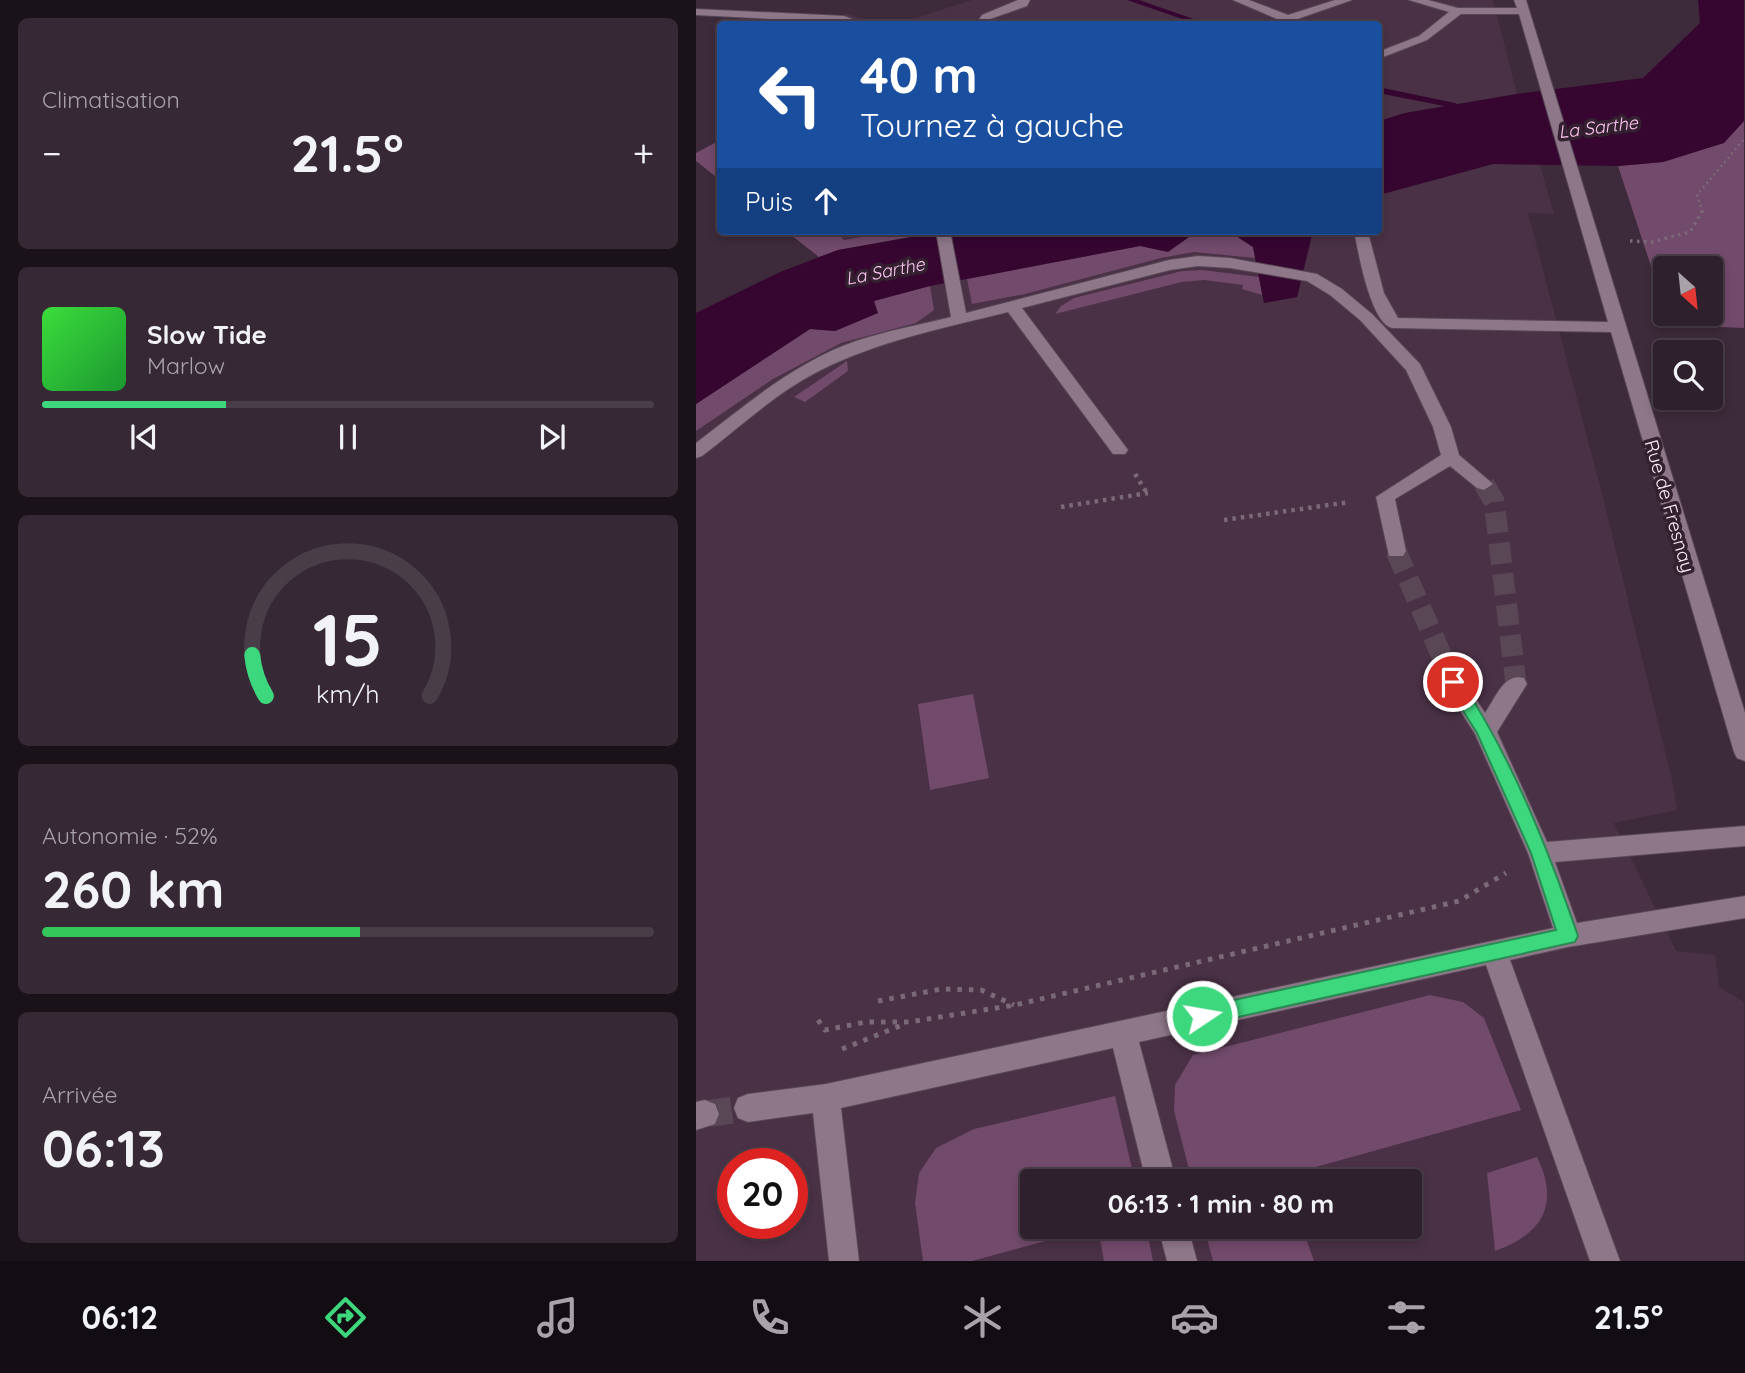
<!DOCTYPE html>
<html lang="fr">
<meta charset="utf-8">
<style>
:root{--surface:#2e202c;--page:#362834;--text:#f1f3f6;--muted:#a7a3a9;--line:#493e48;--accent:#3dd77e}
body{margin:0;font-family:Quicksand,sans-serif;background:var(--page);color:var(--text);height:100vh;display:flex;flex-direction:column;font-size:26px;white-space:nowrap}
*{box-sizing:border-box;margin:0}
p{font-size:23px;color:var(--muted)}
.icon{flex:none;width:38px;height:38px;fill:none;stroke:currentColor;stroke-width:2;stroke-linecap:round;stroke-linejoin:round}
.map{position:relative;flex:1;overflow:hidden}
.panel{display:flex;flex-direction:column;gap:18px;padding:18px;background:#191218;width:696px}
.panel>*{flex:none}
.top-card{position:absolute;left:21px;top:21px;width:665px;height:214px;border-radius:7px;box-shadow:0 4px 10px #0003,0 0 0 2px var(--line);background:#1a4fa0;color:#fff;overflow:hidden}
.needle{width:46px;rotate:153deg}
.buttons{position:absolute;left:957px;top:256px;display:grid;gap:14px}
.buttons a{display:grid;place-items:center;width:70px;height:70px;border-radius:7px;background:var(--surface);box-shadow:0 4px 10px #0003,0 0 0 2px var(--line);font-size:35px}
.speed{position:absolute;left:21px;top:1148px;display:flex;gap:14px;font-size:35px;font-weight:700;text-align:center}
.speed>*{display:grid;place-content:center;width:91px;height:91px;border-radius:50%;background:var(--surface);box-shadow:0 4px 10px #0003,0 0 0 2px var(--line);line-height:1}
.speed .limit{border:10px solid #d22;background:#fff;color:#111}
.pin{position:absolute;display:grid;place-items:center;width:60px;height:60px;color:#fff;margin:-30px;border:4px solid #fff;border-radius:50%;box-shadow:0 2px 7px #0007}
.me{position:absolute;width:77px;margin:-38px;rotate:78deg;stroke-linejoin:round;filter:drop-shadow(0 0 5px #0008)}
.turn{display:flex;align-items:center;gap:24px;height:147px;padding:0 28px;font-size:32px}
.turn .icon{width:91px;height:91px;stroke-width:2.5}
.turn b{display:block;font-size:49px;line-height:60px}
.then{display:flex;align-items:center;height:66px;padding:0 28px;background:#0003;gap:14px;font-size:26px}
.big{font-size:52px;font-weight:700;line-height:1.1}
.panel .widget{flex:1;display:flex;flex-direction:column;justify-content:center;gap:10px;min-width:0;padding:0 24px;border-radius:10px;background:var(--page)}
.panel .dial{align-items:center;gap:0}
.dial svg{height:182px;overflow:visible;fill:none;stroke:var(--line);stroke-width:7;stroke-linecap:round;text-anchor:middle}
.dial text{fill:var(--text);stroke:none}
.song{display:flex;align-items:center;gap:21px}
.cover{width:84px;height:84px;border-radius:10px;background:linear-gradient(135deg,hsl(120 70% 55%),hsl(130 70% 35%))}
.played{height:7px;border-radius:4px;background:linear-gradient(90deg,var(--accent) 30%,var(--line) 30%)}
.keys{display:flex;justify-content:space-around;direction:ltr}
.heat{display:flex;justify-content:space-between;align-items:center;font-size:38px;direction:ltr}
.charge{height:10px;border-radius:5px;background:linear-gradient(90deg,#34c759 52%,var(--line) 0)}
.trip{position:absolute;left:324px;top:1169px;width:402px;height:70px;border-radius:7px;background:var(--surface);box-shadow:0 4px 10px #0003,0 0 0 2px var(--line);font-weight:700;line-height:70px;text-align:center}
.menu{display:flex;height:112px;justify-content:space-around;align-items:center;background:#120d12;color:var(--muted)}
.menu .icon{width:49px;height:49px}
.menu .active{color:var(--accent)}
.menu b{font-size:32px;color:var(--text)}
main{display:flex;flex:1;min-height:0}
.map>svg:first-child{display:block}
.built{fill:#4a3146;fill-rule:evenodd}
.green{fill:#724a6b}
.water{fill:#360631}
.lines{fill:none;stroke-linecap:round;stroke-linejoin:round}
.stream{fill:#360631;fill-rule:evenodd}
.minor-tunnel-far1{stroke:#594756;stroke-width:21;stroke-dasharray:21 10;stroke-linecap:butt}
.minor-tunnel{stroke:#594756;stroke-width:27;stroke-dasharray:27 14;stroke-linecap:butt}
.minor-casing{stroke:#574754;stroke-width:2}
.path-far3{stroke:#7a6977;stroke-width:2.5;stroke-dasharray:2 3.5;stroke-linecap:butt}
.path-far2{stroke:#7a6977;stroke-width:3.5;stroke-dasharray:2.5 4.5;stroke-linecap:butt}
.path-far1{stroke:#7a6977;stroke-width:4.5;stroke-dasharray:3.5 5;stroke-linecap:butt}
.path{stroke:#7a6977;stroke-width:5;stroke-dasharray:4.5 7;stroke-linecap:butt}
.minor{fill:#8d7789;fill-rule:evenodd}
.route{fill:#3dd77e;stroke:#288c52;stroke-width:2}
.labels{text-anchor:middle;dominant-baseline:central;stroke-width:7;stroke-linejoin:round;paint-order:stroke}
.far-water-label{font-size:18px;font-style:italic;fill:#fec5f3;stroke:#332130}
.street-label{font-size:19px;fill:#faedf7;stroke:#332130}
</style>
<main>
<section class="panel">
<div class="widget"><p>Climatisation</p>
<div class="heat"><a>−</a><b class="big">21.5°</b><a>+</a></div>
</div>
<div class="widget">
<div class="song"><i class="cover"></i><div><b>Slow Tide</b><p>Marlow</p></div></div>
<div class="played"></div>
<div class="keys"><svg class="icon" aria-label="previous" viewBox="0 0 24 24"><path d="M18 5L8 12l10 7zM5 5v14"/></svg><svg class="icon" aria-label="pause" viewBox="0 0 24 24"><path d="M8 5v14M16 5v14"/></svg><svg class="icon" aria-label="next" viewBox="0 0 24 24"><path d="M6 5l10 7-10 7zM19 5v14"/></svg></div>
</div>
<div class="widget dial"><svg viewBox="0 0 100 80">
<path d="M14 69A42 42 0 1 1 86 69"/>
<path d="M14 69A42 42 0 0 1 8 51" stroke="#3dd77e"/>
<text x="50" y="56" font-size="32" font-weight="700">15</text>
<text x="50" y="72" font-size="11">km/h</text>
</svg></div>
<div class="widget"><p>Autonomie · 52%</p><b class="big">260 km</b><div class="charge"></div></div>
<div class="widget"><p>Arrivée</p><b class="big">06:13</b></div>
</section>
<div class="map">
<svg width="1049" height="1261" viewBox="0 0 1049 1261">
<rect width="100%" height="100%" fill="#3d2a3a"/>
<!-- built -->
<path class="built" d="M 276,0 L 797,0 L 821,94 L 709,113 L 683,121 L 682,24 L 130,24 L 150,13 L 179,23 L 210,21 Z
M 797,164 L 844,165 L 858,214 L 832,213 L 904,486 L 977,784 L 981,810 L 918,823 L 980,951 L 1019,955 L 1023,987 L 1048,1002 L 1048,1261 L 0,1261 L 0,404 L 114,329 L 142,250 L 123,257 L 90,231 L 268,231 L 444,246 L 557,247 L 568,303 L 601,297 L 617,231 L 682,231 L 683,195 ZM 37,1164 L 96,1164 L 96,1223 L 37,1223 ZM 336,1181 L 714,1181 L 714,1227 L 336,1227 Z"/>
<!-- green -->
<path class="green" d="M 1048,121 L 1048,328 L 975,325 L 971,313 L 1015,313 L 1015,268 L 970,268 L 969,309 L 922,166 L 967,162 L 1027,143 Z
M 24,140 L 24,180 L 0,161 L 0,153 Z
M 90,231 L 139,231 L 148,240 L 198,231 L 230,231 L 230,234 L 142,250 L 123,257 Z
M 534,232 L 557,247 L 559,258 L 498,252 L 465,258 L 329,294 L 276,304 L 271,279 L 444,246 L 472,251 L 493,237 Z
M 506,270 L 563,277 L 566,295 L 546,289 L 547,285 L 508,280 L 486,282 L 359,314 L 365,306 L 378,298 L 486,271 Z
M 234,286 L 238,310 L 220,323 L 145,343 L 77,379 L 0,431 L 0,404 L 114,329 L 139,331 L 182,313 L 177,301 Z
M 151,361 L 152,371 L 109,402 L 98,397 Z
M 277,694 L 293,778 L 234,790 L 222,704 Z
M 734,995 L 767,1002 L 788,1018 L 825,1110 L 591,1175 L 593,1181 L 496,1181 L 478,1111 L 479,1085 L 497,1055 Z
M 419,1096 L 439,1181 L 336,1181 L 336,1227 L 401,1227 L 276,1261 L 227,1261 L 219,1203 L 223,1173 L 240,1148 L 278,1129 Z
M 841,1157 C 864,1204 847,1234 799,1251 L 791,1173 Z
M 402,1227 L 450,1227 L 457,1261 L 408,1261 Z
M 508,1227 L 606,1227 L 618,1261 L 517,1261 Z"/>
<!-- water -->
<path class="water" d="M 1002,0 L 1048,0 L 1048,121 L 1028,143 L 967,162 L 922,166 L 797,164 L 683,195 L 683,121 L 709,113 L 821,94 L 947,78 L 1004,23 Z
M 250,231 L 617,231 L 601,297 L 568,303 L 557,247 L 534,232 L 493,237 L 472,252 L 444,246 L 234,286 L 178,301 L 182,313 L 139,331 L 114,329 L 0,404 L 0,313 L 84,272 L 142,250 Z"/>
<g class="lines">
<!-- stream -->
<path class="stream" d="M 431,0 L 443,0 L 512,24 L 501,24 Z
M 682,87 L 759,103 L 780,114 L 775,117 L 753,107 L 682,93 Z"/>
<!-- minor-tunnel-far1 -->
<path class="minor-tunnel-far1" d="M 788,484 L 798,501 L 820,684
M 700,551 L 757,682"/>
<!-- minor-tunnel -->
<path class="minor-tunnel" d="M 9,1114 L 52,1108"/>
<defs>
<path id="minor" d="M 322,0 L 334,0 L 331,6 L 294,19 L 291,24 L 280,24 L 286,15 Z
M 537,0 L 553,0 L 592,15 L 639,0 L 656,0 L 587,24 L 572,24 L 581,19 Z
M 713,0 L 732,0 L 762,8 L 821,8 L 818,0 L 830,0 L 1049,713 L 1049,761 L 1041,758 L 1038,752 L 915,332 L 696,328 C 675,323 663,256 659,236 L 666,232 L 673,236 L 688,293 L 702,318 L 912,322 L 823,14 L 765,14 L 731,40 L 682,59 L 682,52 L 723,36 L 753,12 Z
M 0,9 L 148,16 L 169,24 L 0,15 Z
M 240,231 L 254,231 L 270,313 L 473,260 L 502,256 L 534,258 L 621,274 L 646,289 L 676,314 L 724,364 L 755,427 L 763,455 L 797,484 L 788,490 L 781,488 L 754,466 L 699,499 L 710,551 L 707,556 L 693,556 L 680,497 L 745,455 L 737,427 L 710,370 L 664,320 L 634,295 L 611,281 L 534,268 L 502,266 L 474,270 L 326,308 L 429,446 L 432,450 L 429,454 L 417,454 L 312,312 C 248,328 182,341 123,371 C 81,392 44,427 6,456 L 0,458 L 0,443 C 50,405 99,362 160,341 C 190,331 223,325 255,317 Z
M 757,674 L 765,676 L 789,713 C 799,699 808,672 828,678 L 831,684 L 801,732 L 851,842 L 1049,826 L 1049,846 L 859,862 L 881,923 L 1049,896 L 1049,918 L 872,947 L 814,960 L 924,1261 L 894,1261 L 790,965 L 443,1042 L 480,1181 L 450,1181 L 417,1048 L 145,1108 L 163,1261 L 133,1261 L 117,1113 L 52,1122 L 42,1118 L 38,1108 L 42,1098 L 52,1094 L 130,1084 L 857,928 L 832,853 L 779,734 L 746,682 L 749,676 Z
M 9,1100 L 19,1104 L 23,1114 L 19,1124 L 0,1130 L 0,1102 Z
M 462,1227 L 492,1227 L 501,1261 L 471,1261 Z"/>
</defs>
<!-- minor casing -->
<use href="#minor" class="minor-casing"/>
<!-- path-far3 -->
<path class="path-far3" d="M 1005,207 L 1001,195 L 1049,138"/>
<!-- path-far2 -->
<path class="path-far2" d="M 934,241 L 956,242 L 994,232 L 1006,212 L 1004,205"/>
<!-- path-far1 -->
<path class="path-far1" d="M 439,474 L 451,493
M 365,507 L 452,493
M 528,520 L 654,502"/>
<!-- path -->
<path class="path" d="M 182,1001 L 246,989 L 285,990 L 318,1005
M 122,1020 L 129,1030 L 170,1022 L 213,1022 L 319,1005 L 763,901 L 810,873
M 146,1049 L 209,1024"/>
<!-- minor -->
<use href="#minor" class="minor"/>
</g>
<!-- route -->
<path class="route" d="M 757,676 L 763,678 C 816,758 851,846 882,936 L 879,942 L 506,1025 L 499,1023 L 496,1016 L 499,1009 L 506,1007 L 860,930 L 835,853 L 781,733 L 749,682 Z"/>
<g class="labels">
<!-- far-water labels -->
<g class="far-water-label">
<text transform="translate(902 127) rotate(-7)">La Sarthe</text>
<text transform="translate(189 271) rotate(-11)">La Sarthe</text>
</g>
<!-- street labels -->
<g class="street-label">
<text transform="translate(974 506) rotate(74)">Rue de Fresnay</text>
</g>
</g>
</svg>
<div class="buttons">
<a><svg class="needle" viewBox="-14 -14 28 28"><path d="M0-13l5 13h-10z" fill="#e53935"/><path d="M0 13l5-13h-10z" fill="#a7a3a9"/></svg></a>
<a><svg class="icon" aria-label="search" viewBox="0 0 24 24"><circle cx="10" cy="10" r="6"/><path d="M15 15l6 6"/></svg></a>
</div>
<div class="speed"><div class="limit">20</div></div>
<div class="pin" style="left:757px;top:682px;background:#d93025"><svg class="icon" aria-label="arrive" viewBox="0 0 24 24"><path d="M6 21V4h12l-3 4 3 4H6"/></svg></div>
<svg class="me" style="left:506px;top:1016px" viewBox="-20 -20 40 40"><circle r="17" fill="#3dd77e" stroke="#fff" stroke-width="3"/><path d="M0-11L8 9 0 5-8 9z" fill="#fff"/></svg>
<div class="trip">06:13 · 1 min · 80 m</div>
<div class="top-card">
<div class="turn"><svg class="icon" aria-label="left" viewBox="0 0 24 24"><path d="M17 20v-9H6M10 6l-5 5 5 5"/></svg><div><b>40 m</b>Tournez à gauche</div></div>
<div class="then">Puis<svg class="icon" aria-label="ahead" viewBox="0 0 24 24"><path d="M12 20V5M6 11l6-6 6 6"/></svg></div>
</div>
</div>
</main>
<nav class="menu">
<b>06:12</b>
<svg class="icon active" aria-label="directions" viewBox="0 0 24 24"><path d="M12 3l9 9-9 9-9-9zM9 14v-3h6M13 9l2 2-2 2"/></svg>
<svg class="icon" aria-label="music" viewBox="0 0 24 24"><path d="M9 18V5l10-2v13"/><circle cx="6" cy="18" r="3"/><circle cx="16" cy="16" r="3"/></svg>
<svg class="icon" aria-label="phone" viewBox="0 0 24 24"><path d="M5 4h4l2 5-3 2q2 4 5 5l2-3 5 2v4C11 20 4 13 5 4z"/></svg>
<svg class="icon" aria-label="climate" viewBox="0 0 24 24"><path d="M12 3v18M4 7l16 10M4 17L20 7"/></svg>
<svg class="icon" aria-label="car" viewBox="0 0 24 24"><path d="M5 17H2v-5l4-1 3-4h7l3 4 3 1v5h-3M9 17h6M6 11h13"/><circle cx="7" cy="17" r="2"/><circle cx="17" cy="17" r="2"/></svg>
<svg class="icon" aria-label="filters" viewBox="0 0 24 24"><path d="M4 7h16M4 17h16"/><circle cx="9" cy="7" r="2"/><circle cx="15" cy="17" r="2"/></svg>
<b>21.5°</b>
</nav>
